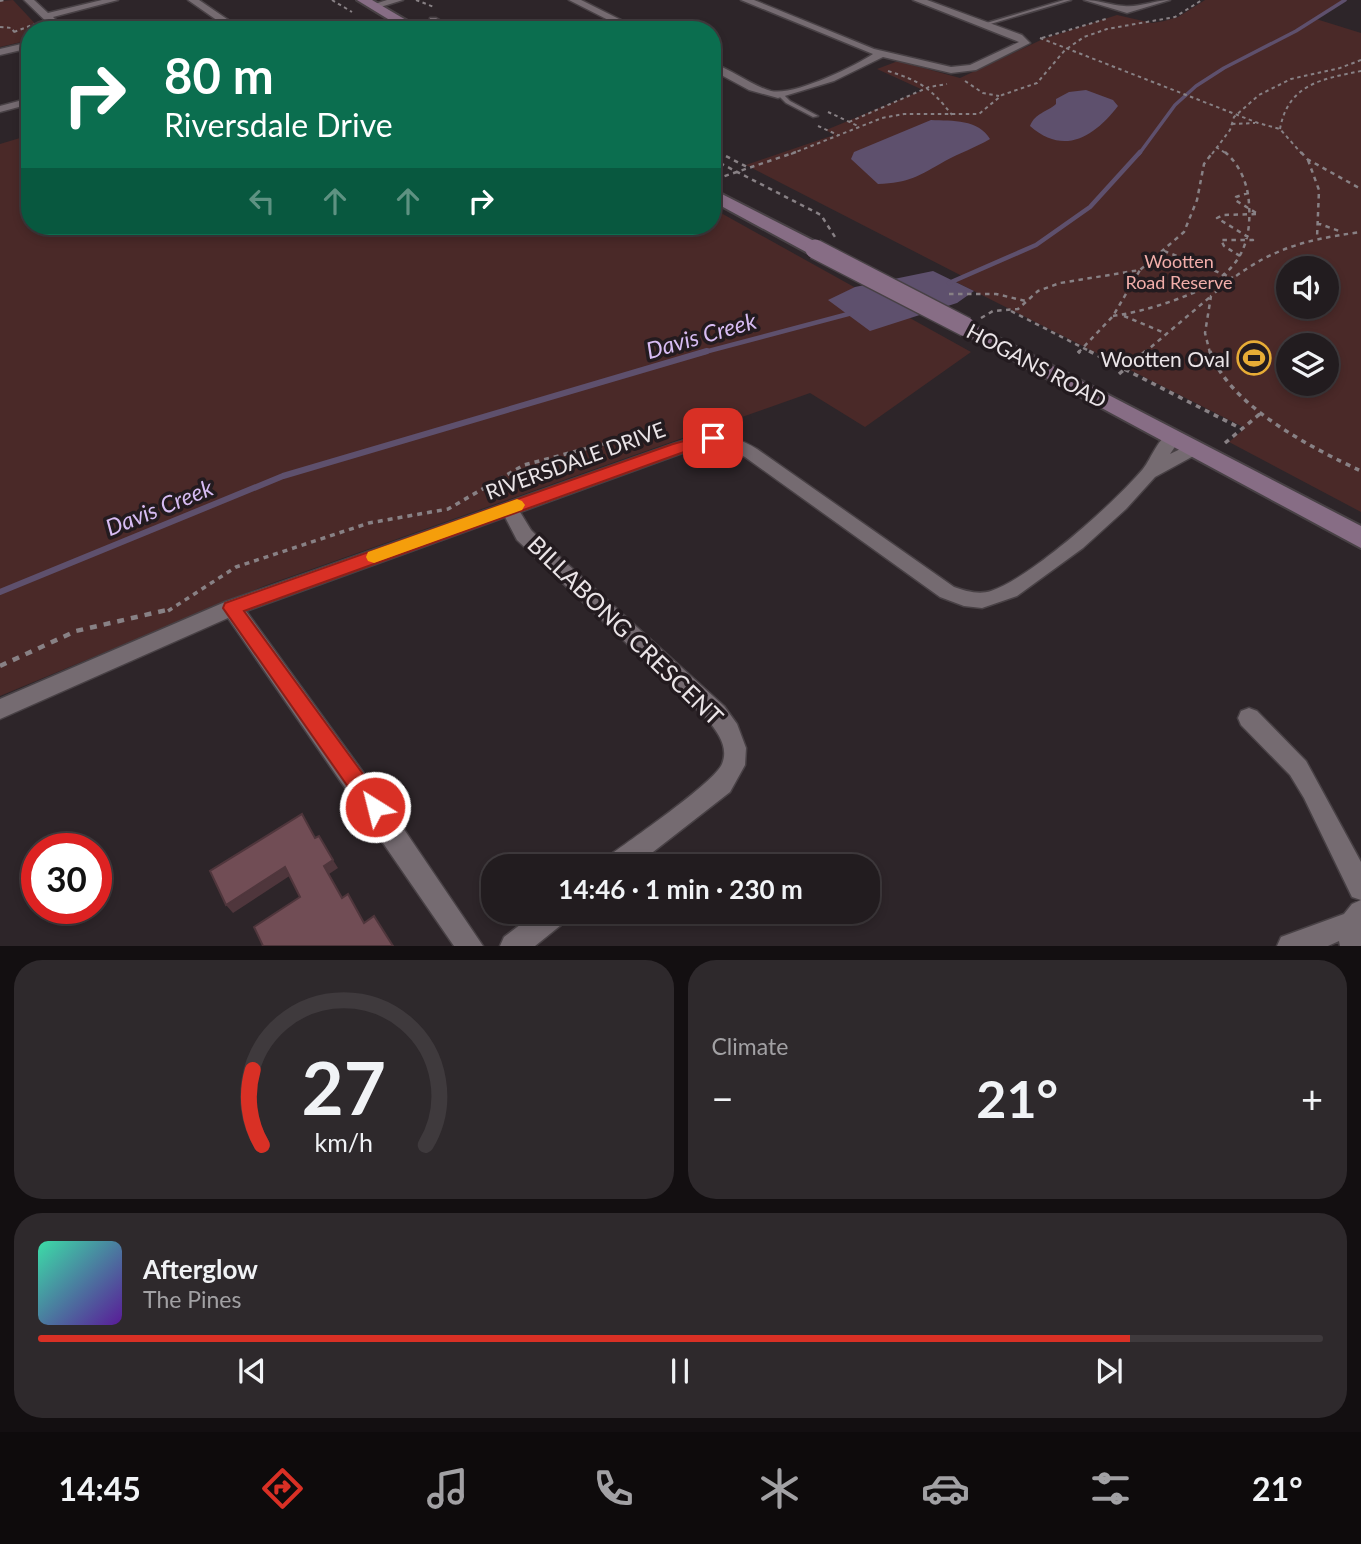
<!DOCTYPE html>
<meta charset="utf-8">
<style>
:root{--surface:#221c1f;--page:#2e292c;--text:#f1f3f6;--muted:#a2a1a4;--line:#3f3a3d;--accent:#d93025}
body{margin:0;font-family:Lato,sans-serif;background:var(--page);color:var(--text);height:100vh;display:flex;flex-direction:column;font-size:26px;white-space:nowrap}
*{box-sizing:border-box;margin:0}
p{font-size:23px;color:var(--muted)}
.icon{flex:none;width:38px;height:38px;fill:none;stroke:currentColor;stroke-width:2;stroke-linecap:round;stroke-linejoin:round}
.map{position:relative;height:946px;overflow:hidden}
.panel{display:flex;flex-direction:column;gap:14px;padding:14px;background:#130f11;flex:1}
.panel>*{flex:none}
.banner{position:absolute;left:21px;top:21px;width:700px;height:214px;border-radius:28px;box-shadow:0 4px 10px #0003,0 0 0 2px var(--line);background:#0b6e4f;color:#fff;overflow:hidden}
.fabs{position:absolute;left:1276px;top:256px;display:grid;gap:14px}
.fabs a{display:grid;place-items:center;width:63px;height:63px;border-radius:50%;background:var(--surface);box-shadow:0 4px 10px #0003,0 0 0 2px var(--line);font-size:35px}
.speed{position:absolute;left:21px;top:833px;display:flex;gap:14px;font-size:35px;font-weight:700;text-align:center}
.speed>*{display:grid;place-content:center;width:91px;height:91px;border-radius:50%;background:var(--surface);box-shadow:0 4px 10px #0003,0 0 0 2px var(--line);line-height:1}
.speed .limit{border:10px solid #d22;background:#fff;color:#111}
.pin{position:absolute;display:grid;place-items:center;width:60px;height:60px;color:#fff;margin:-30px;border-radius:14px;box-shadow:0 4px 10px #0006}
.me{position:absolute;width:77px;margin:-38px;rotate:324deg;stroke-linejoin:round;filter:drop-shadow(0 0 5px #0008)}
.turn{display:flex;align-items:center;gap:24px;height:147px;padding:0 28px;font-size:32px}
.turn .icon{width:91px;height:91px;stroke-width:2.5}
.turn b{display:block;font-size:49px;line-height:60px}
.lanes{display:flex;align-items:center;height:66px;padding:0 28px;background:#0003;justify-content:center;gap:35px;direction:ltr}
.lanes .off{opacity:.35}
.big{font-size:52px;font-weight:700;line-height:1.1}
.panel .tile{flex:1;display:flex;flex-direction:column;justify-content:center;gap:10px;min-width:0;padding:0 24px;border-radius:28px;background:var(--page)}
.panel .dial{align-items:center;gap:0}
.dial svg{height:182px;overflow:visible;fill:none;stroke:var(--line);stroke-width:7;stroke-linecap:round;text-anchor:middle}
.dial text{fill:var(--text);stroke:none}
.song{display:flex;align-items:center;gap:21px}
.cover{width:84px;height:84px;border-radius:10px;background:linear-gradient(135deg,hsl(160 70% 55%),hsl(270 70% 35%))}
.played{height:7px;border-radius:4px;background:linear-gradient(90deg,var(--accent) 85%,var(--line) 85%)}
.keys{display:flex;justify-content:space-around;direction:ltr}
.heat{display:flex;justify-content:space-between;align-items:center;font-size:38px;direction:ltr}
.panel .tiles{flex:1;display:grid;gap:14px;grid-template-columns:1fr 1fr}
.tile:last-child{grid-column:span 2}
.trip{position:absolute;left:481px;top:854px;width:399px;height:70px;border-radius:28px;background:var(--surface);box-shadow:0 4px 10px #0003,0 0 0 2px var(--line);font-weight:700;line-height:70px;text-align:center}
.tabs{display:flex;height:112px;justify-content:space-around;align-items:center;background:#0e0b0c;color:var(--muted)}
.tabs .icon{width:49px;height:49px}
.tabs .active{color:var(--accent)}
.tabs b{font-size:32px;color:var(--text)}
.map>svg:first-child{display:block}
.green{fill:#4a2928;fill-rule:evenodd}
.water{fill:#5e506d}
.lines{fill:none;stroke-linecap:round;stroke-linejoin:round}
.stream-far2{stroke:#5e506d;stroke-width:3.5}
.stream-far1{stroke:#5e506d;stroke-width:4.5}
.stream{stroke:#5e506d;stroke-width:6}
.lane-casing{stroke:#484145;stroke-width:3}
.street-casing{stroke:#484145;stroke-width:3}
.secondary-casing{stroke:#484145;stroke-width:4}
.path-far3{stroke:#888185;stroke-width:2;stroke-dasharray:3.5 3.5;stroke-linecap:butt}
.path-far2{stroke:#888185;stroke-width:2.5;stroke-dasharray:4.5 4.5;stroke-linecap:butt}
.path-far1{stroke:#888185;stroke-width:3.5;stroke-dasharray:5 5;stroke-linecap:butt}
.path{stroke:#888185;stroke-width:4.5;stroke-dasharray:7 7;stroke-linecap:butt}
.lane{fill:#756b71;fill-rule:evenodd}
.street{fill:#756b71;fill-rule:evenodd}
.secondary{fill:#876d85;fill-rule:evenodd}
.secondary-bridge-casing{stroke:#484145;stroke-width:22;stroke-linecap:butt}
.secondary-bridge{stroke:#876d85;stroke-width:19}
.shaded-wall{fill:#4f363c}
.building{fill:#714d55;stroke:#4f363c;stroke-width:2}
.route{fill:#d93025;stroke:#8d1f18;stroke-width:2}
.slow{fill:#f59e0b}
.labels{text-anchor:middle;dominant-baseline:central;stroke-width:7;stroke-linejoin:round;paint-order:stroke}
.far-park-label{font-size:18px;fill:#f2aeaa;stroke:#231b1f}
.poi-label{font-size:21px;fill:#eae4e7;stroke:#231b1f;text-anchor:end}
.street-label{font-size:21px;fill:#eae4e7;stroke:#231b1f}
.water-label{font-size:23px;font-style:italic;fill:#d7bcf3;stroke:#231b1f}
.near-street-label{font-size:24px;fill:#eae4e7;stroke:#231b1f}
</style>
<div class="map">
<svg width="1361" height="946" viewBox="0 0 1361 946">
<rect width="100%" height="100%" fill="#2d2529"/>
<!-- green -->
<path class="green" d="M 13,0 L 41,30 L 30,30 L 30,40 L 0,47 L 0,1 Z
M 1205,0 L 1345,0 L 1316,19 L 1361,33 L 1361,512 L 1229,442 L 1245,428 L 954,281 L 964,277 L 746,165 L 834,135 L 826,130 L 923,90 L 877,69 L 898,61 L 960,78 L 1043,39 L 1117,15 L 1152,23 L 1164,21 L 1178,17 ZM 1288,268 L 1326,268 L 1326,306 L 1288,306 ZM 1288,345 L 1326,345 L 1326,383 L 1288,383 Z
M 30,135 L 30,226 L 712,226 L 712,208 L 971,352 L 865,427 L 810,393 L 264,586 L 0,696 L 0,144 Z"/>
<!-- water -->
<path class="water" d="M 1086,90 L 1113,100 L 1118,106 C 1094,137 1064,156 1030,126 C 1035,113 1047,112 1056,104 L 1056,99 L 1069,92 Z
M 931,120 C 953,121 978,119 990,139 C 975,148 959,153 945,161 C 919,176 909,183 878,184 L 851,159 L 854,152 Z
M 933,271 L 974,291 L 957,303 L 870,331 L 828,300 L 855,287 Z"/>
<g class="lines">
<!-- stream-far2 -->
<path class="stream-far2" d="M 1139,154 L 1175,105 L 1196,86 L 1224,68 L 1296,31 L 1345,0"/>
<!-- stream-far1 -->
<path class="stream-far1" d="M 949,283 L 1036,245 L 1090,207 L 1140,152
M 701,353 L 852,313"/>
<!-- stream -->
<path class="stream" d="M 0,592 L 283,476 L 707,351"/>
<defs>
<path id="lane" d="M 1064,0 L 1071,0 L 987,25 L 983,24 Z
M 779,94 L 783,94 L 790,101 L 818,116 L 813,117 L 786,103 L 779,96 Z"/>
<path id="street" d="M 24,0 L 34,0 L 48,13 L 102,0 L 118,0 L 53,17 L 66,30 L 55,30 Z
M 188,0 L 199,0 L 243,30 L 231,30 Z
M 387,0 L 403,0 L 374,9 L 369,6 Z
M 569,0 L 581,0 L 641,30 L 628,30 Z
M 741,0 L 754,0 L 874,49 L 951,67 L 970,65 L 1019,42 L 913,0 L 927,0 L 1022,35 L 1030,43 L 976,70 L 951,73 L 883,57 L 834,81 L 778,98 L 749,90 L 712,70 L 712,63 C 733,70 750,85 771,91 C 794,96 853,67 873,54 Z
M 1084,0 C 1099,0 1110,5 1124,6 C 1138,8 1155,0 1170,0 L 1127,13 Z
M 430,18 L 436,18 L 456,30 L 443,30 L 430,22 Z
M 30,42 L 30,48 L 0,55 L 0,49 Z
M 30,98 L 30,104 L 0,112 L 0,106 Z
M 1173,432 L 1181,438 L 1170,454 L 1193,443 L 1199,445 L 1202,449 L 1199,453 L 1155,477 L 1126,509 L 1083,548 L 1017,596 L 982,608 L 964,606 L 940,597 L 745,457 L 723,446 L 696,448 L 520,512 L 531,530 L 542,541 L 724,706 L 737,724 L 746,748 L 745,765 L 730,792 L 635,866 L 604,866 L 607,857 C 628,842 715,782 722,764 C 729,747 718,733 708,720 L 517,540 L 505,517 L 246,611 L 397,819 L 483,946 L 454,946 L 228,618 L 0,719 L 0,699 L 225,602 L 673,444 C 705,433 727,431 757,449 L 954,587 C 965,591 979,595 991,591 C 1032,577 1114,503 1143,469 C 1152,458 1158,436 1173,432 Z
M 1249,708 L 1257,711 L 1306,761 L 1361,862 L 1361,946 L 1340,946 L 1339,941 L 1328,946 L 1277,946 L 1281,937 L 1344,914 L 1352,904 L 1361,900 L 1352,897 L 1304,798 L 1290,775 L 1241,725 L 1238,718 L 1241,711 Z
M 537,912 L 570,912 L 566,921 L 535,946 L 500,946 L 504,937 Z"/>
<path id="secondary" d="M 357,0 L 372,0 L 423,30 L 406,30 Z
M 712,189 L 822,245 L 824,249 L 822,253 L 808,253 L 712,201 Z
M 966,321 L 1361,526 L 1361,548 L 959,331 L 956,327 L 959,323 Z"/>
</defs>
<!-- lane casing -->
<use href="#lane" class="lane-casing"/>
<!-- street casing -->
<use href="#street" class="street-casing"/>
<!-- secondary casing -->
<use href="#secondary" class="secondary-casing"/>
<!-- path-far3 -->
<path class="path-far3" d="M 332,0 L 352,12
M 416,0 L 434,7
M 0,1 L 5,0
M 462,22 L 478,30
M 0,27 L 12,28 L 14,32
M 14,32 L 35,24
M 1040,38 L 1258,123 L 1280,129 L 1302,154
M 1042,38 L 1109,18
M 888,71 C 920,81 931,88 952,115
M 965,81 L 983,93 L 999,96
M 828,112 L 858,126
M 849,122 L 929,87 L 947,84
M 1232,124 L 1255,123
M 818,126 L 838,135
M 1280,129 C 1288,84 1322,79 1361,71
M 1216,147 L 1227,154
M 712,149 L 722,154
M 791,154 L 882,118 L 904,114 L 979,114 L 1002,95 L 1037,83 L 1065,50 L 1084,37 L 1107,29 L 1175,17 L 1202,0
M 1212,154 L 1230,130 L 1234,117 L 1259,95 L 1291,79 L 1340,68 L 1361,60"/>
<!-- path-far2 -->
<path class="path-far2" d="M 718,152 L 747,167
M 1301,152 L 1307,159 L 1361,189
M 712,159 L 821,215 L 835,237
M 1308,160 L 1319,190 L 1317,238
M 716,179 L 796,152
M 1317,223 L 1342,232
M 1164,251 L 1233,278
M 1240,256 L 1224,246 L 1221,240 L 1253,240 L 1217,218 L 1223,215 L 1258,214 L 1235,200 L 1236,197 L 1248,193
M 949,294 L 996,294 L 1026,301
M 1011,311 L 1093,353
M 1113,316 C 1134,313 1155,307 1175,300 C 1225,282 1253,260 1249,204 C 1248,184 1240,165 1225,152
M 1124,316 L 1167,334
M 981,318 L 993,311 L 1018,309 L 1038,291 L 1060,283 L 1140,270 L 1184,232 L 1197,200 L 1204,164 L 1213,152
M 1078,353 L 1113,316 L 1140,270
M 1144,353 L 1210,297
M 1210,353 L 1205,333 L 1211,296 C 1262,252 1295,241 1361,232"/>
<!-- path-far1 -->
<path class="path-far1" d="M 1089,351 L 1242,429
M 1210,351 C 1229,406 1312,448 1361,471
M 1078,353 L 1080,351
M 1119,374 L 1146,351
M 1225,443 L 1261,413
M 168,611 L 236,567 L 369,523 L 448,509 L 524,465 L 630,437 L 661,436"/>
<!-- path -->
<path class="path" d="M 0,666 L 76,631 L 171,609"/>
<!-- lane -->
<use href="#lane" class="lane"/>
<!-- street -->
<use href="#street" class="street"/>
<!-- secondary -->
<use href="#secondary" class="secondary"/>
<defs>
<path id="secondary-bridge" d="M 815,249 L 966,327"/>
</defs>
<!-- secondary-bridge casing -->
<use href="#secondary-bridge" class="secondary-bridge-casing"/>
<!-- secondary-bridge -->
<use href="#secondary-bridge" class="secondary-bridge"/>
</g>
<!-- shaded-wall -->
<path class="shaded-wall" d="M 333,860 L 338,868 L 329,874 L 324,866 Z
M 285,867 L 291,875 L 233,913 L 226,905 Z"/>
<!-- building -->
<path class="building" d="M 302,814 L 315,838 L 319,836 L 333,860 L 324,866 L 342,898 L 348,894 L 364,923 L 374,916 L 393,946 L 263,946 L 254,927 L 300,897 L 285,867 L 226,905 L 210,871 Z"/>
<!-- route -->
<path class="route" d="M 713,433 L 720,438 L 718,442 L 684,452 L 244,611 L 382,800 L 385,807 L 382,814 L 375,817 L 367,814 L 223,608 L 225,603 L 673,444 Z"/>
<!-- slow -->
<path class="slow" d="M 517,499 L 522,501 L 525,505 L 522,510 L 374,563 L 368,561 L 366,557 L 368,552 Z"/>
<!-- icons -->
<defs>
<symbol id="stadium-ring" viewBox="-11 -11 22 22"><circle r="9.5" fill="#231b1f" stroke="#e7ac36" stroke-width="1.5"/><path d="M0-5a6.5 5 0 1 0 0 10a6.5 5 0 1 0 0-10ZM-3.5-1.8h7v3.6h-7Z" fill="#e7ac36"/></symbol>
</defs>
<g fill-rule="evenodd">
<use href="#stadium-ring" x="1235" y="339" width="38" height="38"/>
</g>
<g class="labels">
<!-- far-park labels -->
<g class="far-park-label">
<text x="1179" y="261">Wootten<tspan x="1179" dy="21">Road Reserve</tspan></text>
</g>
<!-- poi labels -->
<g class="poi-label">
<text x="1230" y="358">Wootten Oval</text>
</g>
<!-- street labels -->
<g class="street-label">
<text transform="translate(1037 365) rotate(28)">HOGANS ROAD</text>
<text transform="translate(575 460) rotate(-20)">RIVERSDALE DRIVE</text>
</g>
<!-- water labels -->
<g class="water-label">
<text transform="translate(701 335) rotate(-16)">Davis Creek</text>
<text transform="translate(159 507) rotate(-22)">Davis Creek</text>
</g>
<!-- near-street labels -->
<g class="near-street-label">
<text transform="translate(626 630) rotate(44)">BILLABONG CRESCENT</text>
</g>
</g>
</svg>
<div class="fabs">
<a><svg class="icon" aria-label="sound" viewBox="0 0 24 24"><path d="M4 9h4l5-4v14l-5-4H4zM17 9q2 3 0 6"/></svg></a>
<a><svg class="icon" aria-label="layers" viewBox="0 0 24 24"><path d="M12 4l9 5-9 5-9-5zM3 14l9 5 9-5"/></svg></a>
</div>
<div class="speed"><div class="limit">30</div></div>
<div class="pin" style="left:713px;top:438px;background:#d93025"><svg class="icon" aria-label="arrive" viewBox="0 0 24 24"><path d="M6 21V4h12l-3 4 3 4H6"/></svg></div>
<svg class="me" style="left:375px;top:807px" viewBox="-20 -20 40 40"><circle r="17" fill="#d93025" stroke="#fff" stroke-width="3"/><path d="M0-11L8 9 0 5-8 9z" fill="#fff"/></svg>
<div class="trip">14:46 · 1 min · 230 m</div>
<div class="banner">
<div class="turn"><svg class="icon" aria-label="right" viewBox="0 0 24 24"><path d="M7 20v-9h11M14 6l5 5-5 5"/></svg><div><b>80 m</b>Riversdale Drive</div></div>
<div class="lanes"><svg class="icon off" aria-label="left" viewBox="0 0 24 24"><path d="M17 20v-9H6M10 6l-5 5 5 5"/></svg><svg class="icon off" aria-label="ahead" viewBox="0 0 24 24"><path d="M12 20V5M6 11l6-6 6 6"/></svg><svg class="icon off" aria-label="ahead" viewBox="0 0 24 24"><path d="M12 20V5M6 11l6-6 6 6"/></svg><svg class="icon" aria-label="right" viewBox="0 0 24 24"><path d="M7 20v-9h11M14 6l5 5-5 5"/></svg></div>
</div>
</div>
<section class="panel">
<div class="tiles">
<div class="tile dial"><svg viewBox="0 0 100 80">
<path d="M14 69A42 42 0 1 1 86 69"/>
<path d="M14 69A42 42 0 0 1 10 36" stroke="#d93025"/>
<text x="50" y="56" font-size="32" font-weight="700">27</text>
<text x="50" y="72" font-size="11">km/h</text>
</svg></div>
<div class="tile"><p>Climate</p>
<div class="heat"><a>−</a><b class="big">21°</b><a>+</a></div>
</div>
<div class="tile">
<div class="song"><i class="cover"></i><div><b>Afterglow</b><p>The Pines</p></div></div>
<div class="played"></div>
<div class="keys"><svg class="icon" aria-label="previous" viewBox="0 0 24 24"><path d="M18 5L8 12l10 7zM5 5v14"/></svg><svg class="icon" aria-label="pause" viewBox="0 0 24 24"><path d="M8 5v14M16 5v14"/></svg><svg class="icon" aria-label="next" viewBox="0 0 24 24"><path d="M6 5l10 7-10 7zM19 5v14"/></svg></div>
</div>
</div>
</section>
<nav class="tabs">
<b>14:45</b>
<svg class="icon active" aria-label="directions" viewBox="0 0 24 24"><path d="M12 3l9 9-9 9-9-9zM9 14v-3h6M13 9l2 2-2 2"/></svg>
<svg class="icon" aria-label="music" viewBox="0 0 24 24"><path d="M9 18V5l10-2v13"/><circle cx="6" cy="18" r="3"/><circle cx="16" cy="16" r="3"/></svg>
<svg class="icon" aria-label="phone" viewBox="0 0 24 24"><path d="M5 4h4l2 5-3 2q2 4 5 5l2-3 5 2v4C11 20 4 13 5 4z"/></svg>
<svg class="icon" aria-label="climate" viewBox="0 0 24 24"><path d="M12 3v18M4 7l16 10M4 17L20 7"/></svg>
<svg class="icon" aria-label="car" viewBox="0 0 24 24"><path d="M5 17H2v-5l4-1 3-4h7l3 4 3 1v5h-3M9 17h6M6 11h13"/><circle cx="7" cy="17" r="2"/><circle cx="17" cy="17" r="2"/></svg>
<svg class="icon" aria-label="filters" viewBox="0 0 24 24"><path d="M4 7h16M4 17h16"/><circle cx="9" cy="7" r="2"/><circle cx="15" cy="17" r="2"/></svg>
<b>21°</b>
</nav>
